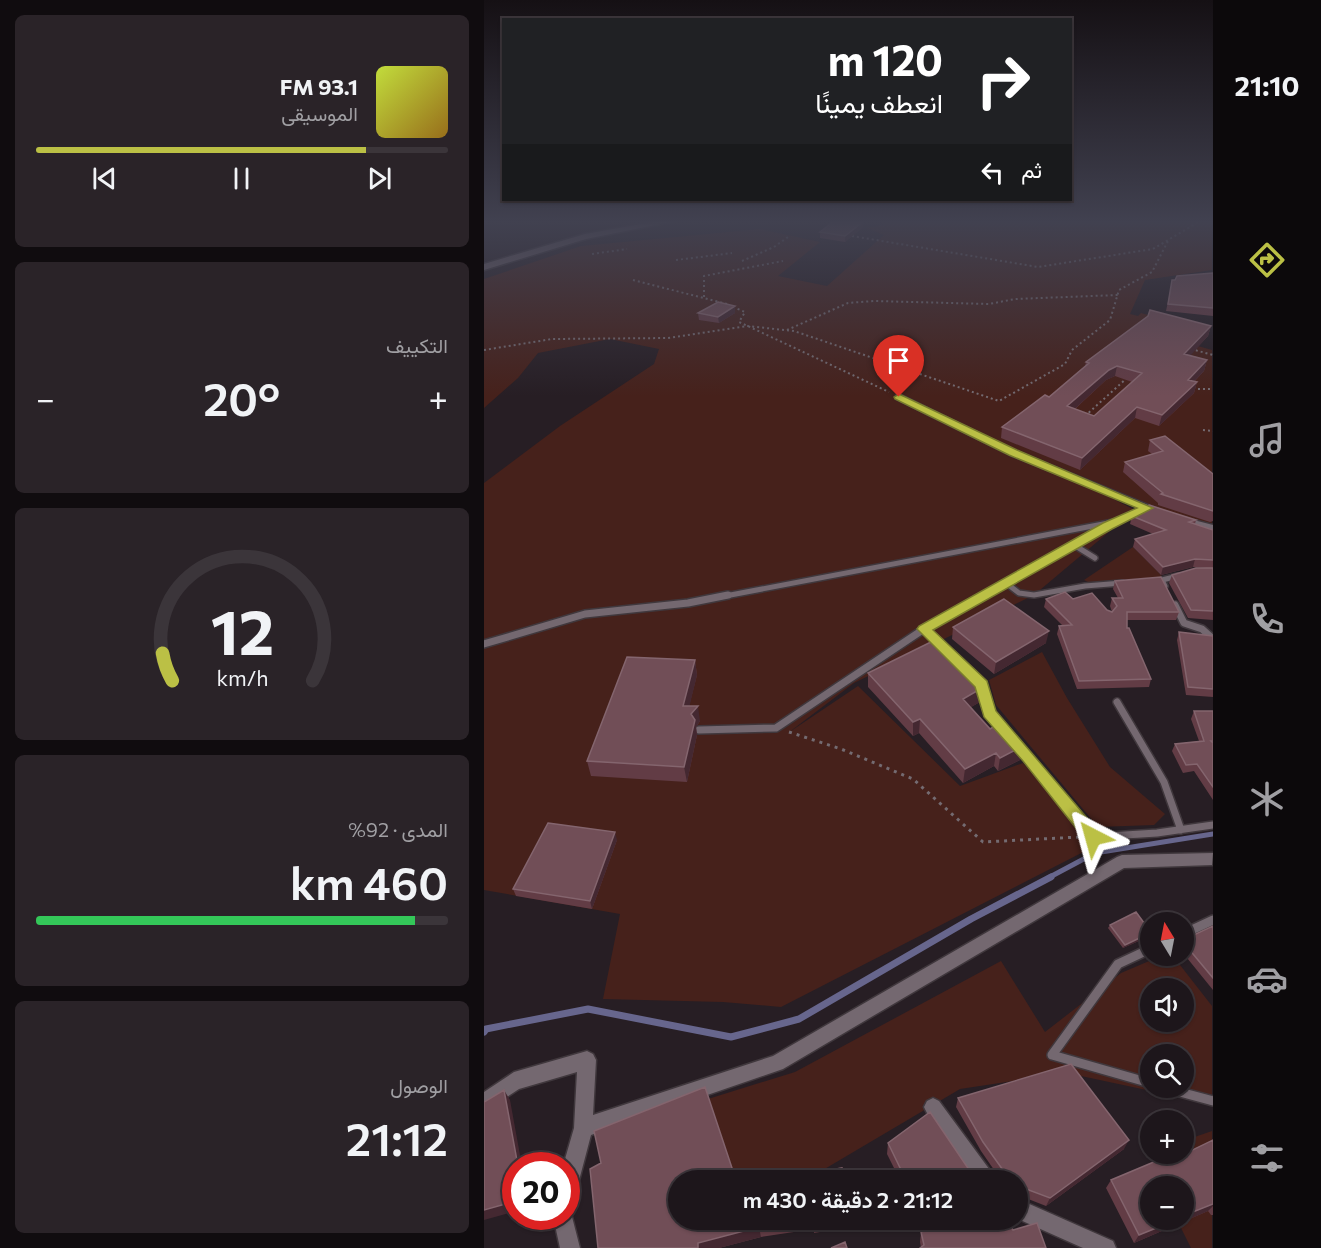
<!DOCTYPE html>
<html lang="ar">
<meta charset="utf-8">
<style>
:root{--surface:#1d161b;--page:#2a2328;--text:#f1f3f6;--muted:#a09fa3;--line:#3b353a;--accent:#bbc045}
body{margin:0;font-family:Commissioner,Vazirmatn,sans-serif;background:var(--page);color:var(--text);direction:rtl;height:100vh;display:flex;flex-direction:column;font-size:22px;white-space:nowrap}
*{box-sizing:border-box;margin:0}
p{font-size:20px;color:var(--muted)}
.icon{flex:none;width:33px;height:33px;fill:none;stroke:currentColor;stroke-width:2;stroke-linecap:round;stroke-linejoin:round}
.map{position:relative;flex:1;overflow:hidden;direction:ltr}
.drawer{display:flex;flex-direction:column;gap:15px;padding:15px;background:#100c0f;width:484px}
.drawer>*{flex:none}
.hud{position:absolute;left:18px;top:18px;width:570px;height:183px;border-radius:0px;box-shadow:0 2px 4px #0004,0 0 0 2px var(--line);direction:rtl;background:#202124;color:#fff;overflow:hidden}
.needle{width:39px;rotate:350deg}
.fabs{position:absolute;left:656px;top:912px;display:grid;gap:12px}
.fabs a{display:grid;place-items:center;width:54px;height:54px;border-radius:50%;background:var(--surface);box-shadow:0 2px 4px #0004,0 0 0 2px var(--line);font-size:30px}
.speed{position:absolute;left:18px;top:1152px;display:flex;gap:12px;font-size:30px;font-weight:700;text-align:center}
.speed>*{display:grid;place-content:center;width:78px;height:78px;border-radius:50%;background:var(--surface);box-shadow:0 2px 4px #0004,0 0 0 2px var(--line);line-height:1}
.speed .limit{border:9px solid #d22;background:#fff;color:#111}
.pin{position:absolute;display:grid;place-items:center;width:51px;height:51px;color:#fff;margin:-62px -26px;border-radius:50% 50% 50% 0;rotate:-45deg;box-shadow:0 0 6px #0007}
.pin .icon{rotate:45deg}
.me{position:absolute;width:66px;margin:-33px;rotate:321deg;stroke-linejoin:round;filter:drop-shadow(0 0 4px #0008)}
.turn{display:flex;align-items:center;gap:21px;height:126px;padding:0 30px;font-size:27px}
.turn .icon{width:78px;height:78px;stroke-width:2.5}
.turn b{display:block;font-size:42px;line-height:51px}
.then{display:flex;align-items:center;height:57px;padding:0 30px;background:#0003;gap:12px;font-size:22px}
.big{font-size:45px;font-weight:600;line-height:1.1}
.drawer .widget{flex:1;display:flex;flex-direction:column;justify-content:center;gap:9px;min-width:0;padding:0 21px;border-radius:9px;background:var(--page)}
.drawer .dial{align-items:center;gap:0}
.dial svg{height:156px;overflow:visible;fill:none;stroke:var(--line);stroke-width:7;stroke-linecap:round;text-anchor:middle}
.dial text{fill:var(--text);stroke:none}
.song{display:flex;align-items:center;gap:18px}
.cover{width:72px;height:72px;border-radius:9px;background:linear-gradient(135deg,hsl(70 70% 55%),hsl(40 70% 35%))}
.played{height:6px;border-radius:3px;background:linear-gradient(90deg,var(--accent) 80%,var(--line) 80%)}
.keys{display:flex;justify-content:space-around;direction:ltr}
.heat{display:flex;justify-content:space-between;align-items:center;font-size:33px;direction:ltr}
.charge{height:9px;border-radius:4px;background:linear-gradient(90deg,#34c759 92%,var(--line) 0)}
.trip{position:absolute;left:184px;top:1170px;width:360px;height:60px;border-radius:30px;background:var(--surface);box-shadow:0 2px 4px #0004,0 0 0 2px var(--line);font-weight:600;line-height:60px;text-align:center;direction:rtl}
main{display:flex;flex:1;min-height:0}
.menu{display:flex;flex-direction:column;width:108px;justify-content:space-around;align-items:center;background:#0c090b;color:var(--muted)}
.menu .icon{width:42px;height:42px}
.menu .on{color:var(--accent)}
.menu b{font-size:27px;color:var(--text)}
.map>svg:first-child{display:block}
.green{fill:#46211b;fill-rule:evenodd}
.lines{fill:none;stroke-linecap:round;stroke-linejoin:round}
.stream-far1{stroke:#67668d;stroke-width:5}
.stream{stroke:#67668d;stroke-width:7}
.service-far2-casing{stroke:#40383d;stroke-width:8}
.service-far1-casing{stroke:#40383d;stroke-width:10}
.service-casing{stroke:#40383d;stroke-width:12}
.minor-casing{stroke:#40383d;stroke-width:3}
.tertiary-casing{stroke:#40383d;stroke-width:3}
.path-far1{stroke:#746b71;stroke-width:2;stroke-dasharray:2 3;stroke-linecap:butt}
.path{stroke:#746b71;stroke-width:3;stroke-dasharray:3 5;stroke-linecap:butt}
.service-far2{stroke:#746870;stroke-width:5}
.service-far1{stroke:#746870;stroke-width:7}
.service{stroke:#746870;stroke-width:9}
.minor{fill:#746870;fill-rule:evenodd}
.tertiary{fill:#746870;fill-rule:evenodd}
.wall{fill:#623c45;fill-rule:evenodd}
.shaded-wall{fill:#442831}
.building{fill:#714e57;stroke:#84656e;stroke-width:1.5;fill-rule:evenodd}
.route{fill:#bbc045;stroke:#7a7d2d;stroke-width:1.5}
</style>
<main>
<nav class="menu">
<b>21:10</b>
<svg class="icon on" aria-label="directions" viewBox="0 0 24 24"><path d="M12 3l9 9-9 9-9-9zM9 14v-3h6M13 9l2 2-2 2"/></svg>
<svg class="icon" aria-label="music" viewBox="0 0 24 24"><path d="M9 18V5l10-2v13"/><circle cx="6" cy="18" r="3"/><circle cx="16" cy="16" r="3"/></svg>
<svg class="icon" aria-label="phone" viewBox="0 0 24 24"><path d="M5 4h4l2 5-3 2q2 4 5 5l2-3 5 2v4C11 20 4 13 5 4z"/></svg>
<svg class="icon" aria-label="climate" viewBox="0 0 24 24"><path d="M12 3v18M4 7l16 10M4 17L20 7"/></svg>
<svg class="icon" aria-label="car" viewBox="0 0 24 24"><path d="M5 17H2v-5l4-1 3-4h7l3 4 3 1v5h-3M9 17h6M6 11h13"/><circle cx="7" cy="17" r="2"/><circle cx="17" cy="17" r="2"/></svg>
<svg class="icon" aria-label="filters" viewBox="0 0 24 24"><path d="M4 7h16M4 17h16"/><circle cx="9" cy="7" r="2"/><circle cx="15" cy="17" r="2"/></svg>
</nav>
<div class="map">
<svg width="729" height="1248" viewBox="0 0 729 1248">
<rect width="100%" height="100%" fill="#271e24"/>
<!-- green -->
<path class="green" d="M 393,221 L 728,221 L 728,270 L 661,280 L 646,314 L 654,316 L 657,313 L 699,325 L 686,338 L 728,350 L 728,542 L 725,530 L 520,444 L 651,510 L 550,595 L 370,683 L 304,733 L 374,686 L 476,786 L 539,763 L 611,846 L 297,1007 L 239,1002 L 119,999 L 136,914 L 0,890 L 0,483 L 76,426 L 170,364 L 175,349 L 126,339 L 54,353 L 34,378 L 0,408 L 0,279 L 97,246 L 276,229 L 336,242 L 294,276 L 343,286 L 400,235 L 383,228 L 403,224 Z
M 649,547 L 679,577 L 604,582 L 600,580 Z
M 558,652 L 583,698 L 626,767 L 681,814 L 670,825 L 614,827 L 512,705 L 505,680 Z
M 677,956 L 689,956 L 728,1006 L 728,1104 L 583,1073 L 476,1089 L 322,1180 L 251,1180 L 224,1099 L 311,1072 L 517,961 L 561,1032 L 637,973 ZM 666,988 L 699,988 L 699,1022 L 666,1022 ZM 666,1054 L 699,1054 L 699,1088 L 666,1088 Z
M 728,1131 L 728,1248 L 707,1248 L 695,1224 L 707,1218 L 699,1186 L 678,1165 L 671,1154 L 699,1154 L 699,1141 Z"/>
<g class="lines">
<!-- stream-far1 -->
<path class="stream-far1" d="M 564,878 L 611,853 L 729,834"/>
<!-- stream -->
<path class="stream" d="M 0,1032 L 2,1029 L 104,1009 L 247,1037 L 315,1019 L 487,919 L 567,877"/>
<defs>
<path id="service-far2" d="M 590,545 L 611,558
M 522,583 L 535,593 L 550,595 L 601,586 L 638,583
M 681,586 L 678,580 L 694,576
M 236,597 L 635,521
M 497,597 L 623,526 L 660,509"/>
<path id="service-far1" d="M 691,605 L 700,623 L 718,629 L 729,639
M 440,629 L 498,685 L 505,713 L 520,730
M 0,644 L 101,614 L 204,603 L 244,595
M 633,702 L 680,782 L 697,830
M 215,730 L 292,728 L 440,629 L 500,595
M 533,744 L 609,837 L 673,833 L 729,825"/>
<path id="service" d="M 699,934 L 729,920
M 666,949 L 634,964 L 568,1055 L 666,1083
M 681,1088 L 729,1101"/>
<path id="minor" d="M 415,394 L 532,451 L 681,512 L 676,515 L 672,514 L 526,455 L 412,399 L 412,395 Z
M 698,517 L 729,525 L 729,531 L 694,522 L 693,520 Z
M 729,853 L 728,865 L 640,868 L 299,1069 L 107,1135 L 92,1192 L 89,1199 L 82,1202 L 82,1166 L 79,1166 L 90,1128 L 93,1072 L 35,1089 L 0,1112 L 0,1092 L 30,1072 L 103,1051 L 109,1054 L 112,1060 L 109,1115 L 289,1056 L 633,857 L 638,855 Z
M 449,1098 L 455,1101 L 508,1173 L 510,1180 L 490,1180 L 443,1113 L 440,1107 L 443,1101 Z
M 534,1199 L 629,1241 L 632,1248 L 599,1248 L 534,1219 Z
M 82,1208 L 86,1209 L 96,1248 L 76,1248 L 69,1216 L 82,1216 Z"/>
<path id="tertiary" d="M 174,221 L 191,221 L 102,239 L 0,270 L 0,264 L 101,234 Z"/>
</defs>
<!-- service-far2 casing -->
<use href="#service-far2" class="service-far2-casing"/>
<!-- service-far1 casing -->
<use href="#service-far1" class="service-far1-casing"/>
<!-- service casing -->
<use href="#service" class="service-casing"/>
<!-- minor casing -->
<use href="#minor" class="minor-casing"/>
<!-- tertiary casing -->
<use href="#tertiary" class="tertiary-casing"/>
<!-- path-far1 -->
<path class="path-far1" d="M 368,236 L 554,267 L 669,249 L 716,221
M 108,254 L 143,249
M 192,260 L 248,253
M 258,261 L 290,247 L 304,237
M 149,280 L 243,304
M 220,297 L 220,276 L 299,261
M 249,307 L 261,312 L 255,322 L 405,392
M 303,330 L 364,303 L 390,301 L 505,304 L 531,299 L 634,295
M 707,349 L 729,355
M 0,350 L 68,339 L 184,338 L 263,326 L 310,331 L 515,401 L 581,364 L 588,350 L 626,320 L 635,290 L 668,272 L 685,239
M 709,389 L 729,389
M 601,416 L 643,378
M 719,430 L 729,431"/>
<!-- path -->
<path class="path" d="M 305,732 L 357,749 L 429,779 L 499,842 L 596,837"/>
<!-- service-far2 -->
<use href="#service-far2" class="service-far2"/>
<!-- service-far1 -->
<use href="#service-far1" class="service-far1"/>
<!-- service -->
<use href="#service" class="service"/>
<!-- minor -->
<use href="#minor" class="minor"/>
<!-- tertiary -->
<use href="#tertiary" class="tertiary"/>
</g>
<!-- wall -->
<path class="wall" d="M 379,227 L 361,242 L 336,238 L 336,232 Z
M 729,273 L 729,316 L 682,311 L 687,287 L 691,280 Z
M 214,313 L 251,313 L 235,323 L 215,320 Z
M 727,326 L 724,336 L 706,355 L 723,360 L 720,371 L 710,382 L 713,382 L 710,393 L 675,426 L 651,418 L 596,470 L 517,438 L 518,427 L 565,397 L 601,366 L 602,362 ZM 631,376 L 648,382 L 610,416 L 591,409 L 622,380 Z
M 666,440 L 729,474 L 729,521 L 726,522 L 674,505 L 674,503 L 639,472 L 641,462 L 668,454 L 664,451 Z
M 648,516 L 712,520 L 711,524 L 729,530 L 729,620 L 704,618 L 685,583 L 688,575 L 722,568 L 709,567 L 677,575 L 649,547 L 651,539 L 669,534 L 646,524 Z
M 631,581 L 695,612 L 692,620 L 643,620 L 643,628 L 667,679 L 665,687 L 593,689 L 573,634 L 575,626 L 579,626 L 560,607 L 562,599 L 589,599 L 628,612 L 626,606 L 628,598 L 634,598 L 629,589 Z
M 469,627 L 562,643 L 510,674 L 468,639 Z
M 695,632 L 729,636 L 729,697 L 702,695 L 693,640 Z
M 211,660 L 213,675 L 205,706 L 216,721 L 212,727 L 213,735 L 203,782 L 107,776 L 103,761 Z
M 384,673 L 498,688 L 496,702 L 487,707 L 536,760 L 514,771 L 510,766 L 479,783 L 435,733 L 429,736 L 384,687 Z
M 710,711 L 729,711 L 729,800 L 710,771 L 699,773 L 688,751 L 691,744 L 715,741 L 707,719 Z
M 133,840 L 108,909 L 32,896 L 29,889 Z
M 626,925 L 666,936 L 639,948 L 624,928 Z
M 729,926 L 729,990 L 699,953 L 699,942 Z
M 474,1098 L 640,1149 L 562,1206 L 534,1195 L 534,1180 L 517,1180 L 497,1151 L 472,1107 Z
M 729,1140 L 729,1215 L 727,1215 L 724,1211 L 650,1243 L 622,1188 L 627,1180 L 686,1161 Z
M 404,1143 L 492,1180 L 416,1180 L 403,1154 Z
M 195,1220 L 366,1220 L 366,1227 L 330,1233 L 330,1229 L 277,1237 L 235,1248 L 114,1248 Z
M 436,1220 L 524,1220 L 529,1230 L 562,1248 L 437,1248 L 436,1242 L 437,1232 L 440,1231 L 436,1222 Z"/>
<!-- shaded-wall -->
<path class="shaded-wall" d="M 380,221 L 379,227 L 361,242 L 361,236 Z
M 251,306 L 251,313 L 235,323 L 234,317 Z
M 727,326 L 724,336 L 698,365 L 700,354 Z
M 723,360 L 720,371 L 701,391 L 704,380 Z
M 633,366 L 631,376 L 622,380 L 582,417 L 583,406 L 625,370 Z
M 713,382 L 710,393 L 675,426 L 678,415 Z
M 653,407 L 651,418 L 596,470 L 598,458 Z
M 711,559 L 709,567 L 677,575 L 679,567 Z
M 565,631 L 562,643 L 510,674 L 512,662 Z
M 211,660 L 213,675 L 202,721 L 199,706 Z
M 498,688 L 496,702 L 477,713 L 479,699 Z
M 214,706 L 216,721 L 212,727 L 213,735 L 203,782 L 200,767 L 207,714 Z
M 436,719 L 435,733 L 429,736 L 429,722 Z
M 539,746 L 536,760 L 514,771 L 516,758 Z
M 512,753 L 510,766 L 479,783 L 481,769 Z
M 131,832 L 133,840 L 108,909 L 106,901 Z
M 666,933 L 666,936 L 639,948 L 641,945 Z
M 20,1090 L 26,1100 L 38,1166 L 34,1166 Z
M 645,1140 L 640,1149 L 562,1206 L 566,1198 Z
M 32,1201 L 32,1211 L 0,1220 L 0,1210 Z
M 729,1204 L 729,1206 L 724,1211 L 650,1243 L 655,1235 L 692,1220 L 699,1220 L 699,1216 Z
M 275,1227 L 277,1237 L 235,1248 L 214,1248 L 214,1243 Z"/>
<!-- building -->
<path class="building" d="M 350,221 L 380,221 L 361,236 L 336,232 Z
M 729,273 L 729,308 L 684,304 L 688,280 L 691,280 L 693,276 Z
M 234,302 L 251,306 L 234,317 L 214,313 Z
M 666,310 L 727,326 L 700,354 L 723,360 L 704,380 L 713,382 L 678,415 L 653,407 L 598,458 L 518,427 L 561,395 L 565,397 L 605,363 L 602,362 L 664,316 ZM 633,366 L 658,373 L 610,416 L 583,406 L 625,370 Z
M 681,436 L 729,474 L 729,511 L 677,494 L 679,493 L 641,462 L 679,451 L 666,440 Z
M 665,505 L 712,520 L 705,522 L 729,530 L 729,560 L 711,559 L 679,567 L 651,539 L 682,530 L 648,516 Z
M 712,568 L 729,568 L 729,611 L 707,610 L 688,575 Z
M 677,577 L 695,612 L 643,612 L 643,628 L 645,628 L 667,679 L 595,681 L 575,626 L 588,625 L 562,599 L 581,592 L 589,599 L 608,593 L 623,610 L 628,612 L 633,606 L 628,598 L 639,598 L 631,581 Z
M 520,599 L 565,631 L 512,662 L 469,627 Z
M 695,632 L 729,636 L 729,689 L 704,687 Z
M 449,641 L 498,688 L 479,699 L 506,729 L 516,723 L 539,746 L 516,758 L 512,753 L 481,769 L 436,719 L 429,722 L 384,673 Z
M 143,657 L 211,660 L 199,706 L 214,706 L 207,714 L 211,720 L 200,767 L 103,761 Z
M 710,711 L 729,711 L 729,741 L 727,741 L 729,743 L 729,787 L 713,764 L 702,765 L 691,744 L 720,741 Z
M 64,823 L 131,832 L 106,901 L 29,889 Z
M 652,912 L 666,931 L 666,933 L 641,945 L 626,925 Z
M 729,926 L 729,978 L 699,942 L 699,940 Z
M 587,1064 L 645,1140 L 566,1198 L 534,1186 L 534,1180 L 526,1180 L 499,1142 L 474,1098 Z
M 221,1087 L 252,1180 L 195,1180 L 195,1220 L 326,1220 L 275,1227 L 214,1243 L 214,1248 L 114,1248 L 106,1169 L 117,1163 L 110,1131 Z
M 20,1090 L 34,1166 L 32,1166 L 32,1201 L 0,1210 L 0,1102 Z
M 446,1112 L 492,1180 L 422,1180 L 404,1143 Z
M 729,1140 L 729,1204 L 699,1216 L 699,1186 L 666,1186 L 666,1220 L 692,1220 L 655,1235 L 627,1180 L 684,1156 L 686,1161 Z
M 358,1168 L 360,1180 L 291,1180 L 315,1173 L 315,1176 Z
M 329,1220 L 348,1220 L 329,1223 Z
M 442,1220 L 524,1220 L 529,1230 L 553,1223 L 562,1248 L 436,1248 L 440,1245 L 437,1232 L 446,1228 Z
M 361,1242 L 363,1248 L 347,1248 Z"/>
<!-- sky -->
<linearGradient id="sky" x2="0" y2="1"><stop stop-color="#151014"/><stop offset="0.56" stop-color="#414150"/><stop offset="1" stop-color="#414150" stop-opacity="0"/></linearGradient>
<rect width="729" height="396" fill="url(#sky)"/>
<!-- route -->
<path class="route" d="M 415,394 L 533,450 L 669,508 L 628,529 L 449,630 L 503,681 L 512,711 L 615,832 L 618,837 L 615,842 L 609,844 L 603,842 L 539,761 L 500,717 L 491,687 L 433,629 L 435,626 L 619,523 L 653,508 L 525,455 L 411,399 L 410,397 Z"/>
</svg>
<div class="fabs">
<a><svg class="needle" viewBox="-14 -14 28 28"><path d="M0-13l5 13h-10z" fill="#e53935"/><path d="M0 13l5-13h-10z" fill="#a09fa3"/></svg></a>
<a><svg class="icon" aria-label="sound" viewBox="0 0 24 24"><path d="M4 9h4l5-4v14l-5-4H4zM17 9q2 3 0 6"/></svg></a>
<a><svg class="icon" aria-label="search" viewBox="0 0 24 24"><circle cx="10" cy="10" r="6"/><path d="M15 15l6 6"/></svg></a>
<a>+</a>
<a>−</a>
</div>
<div class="speed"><div class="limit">20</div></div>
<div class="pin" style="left:415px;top:397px;background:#d93025"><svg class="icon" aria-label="arrive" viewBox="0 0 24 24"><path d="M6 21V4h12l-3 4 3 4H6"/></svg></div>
<svg class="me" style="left:609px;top:837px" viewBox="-20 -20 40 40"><path d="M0-17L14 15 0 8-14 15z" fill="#bbc045" stroke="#fff" stroke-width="4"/></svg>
<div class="trip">21:12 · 2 دقيقة · 430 m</div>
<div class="hud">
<div class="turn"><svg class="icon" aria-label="right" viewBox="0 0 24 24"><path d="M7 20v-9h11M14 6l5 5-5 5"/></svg><div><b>120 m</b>انعطف يمينًا</div></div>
<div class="then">ثم<svg class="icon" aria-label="left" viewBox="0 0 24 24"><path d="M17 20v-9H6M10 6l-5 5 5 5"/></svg></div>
</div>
</div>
<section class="drawer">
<div class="widget">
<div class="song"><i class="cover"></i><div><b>93.1 FM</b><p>الموسيقى</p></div></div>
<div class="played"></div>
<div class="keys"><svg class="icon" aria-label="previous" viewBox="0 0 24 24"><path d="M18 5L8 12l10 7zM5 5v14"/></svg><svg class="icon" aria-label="pause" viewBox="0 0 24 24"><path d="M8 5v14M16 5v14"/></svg><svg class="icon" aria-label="next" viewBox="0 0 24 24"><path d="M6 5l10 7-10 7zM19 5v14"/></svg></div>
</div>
<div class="widget"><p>التكييف</p>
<div class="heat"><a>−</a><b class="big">20°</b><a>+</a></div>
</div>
<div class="widget dial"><svg viewBox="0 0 100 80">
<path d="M14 69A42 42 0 1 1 86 69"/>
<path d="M14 69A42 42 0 0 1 9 55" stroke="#bbc045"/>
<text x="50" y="56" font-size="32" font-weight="700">12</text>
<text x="50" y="72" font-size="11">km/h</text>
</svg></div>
<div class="widget"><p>المدى · 92%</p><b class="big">460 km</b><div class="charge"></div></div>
<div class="widget"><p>الوصول</p><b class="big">21:12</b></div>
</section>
</main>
